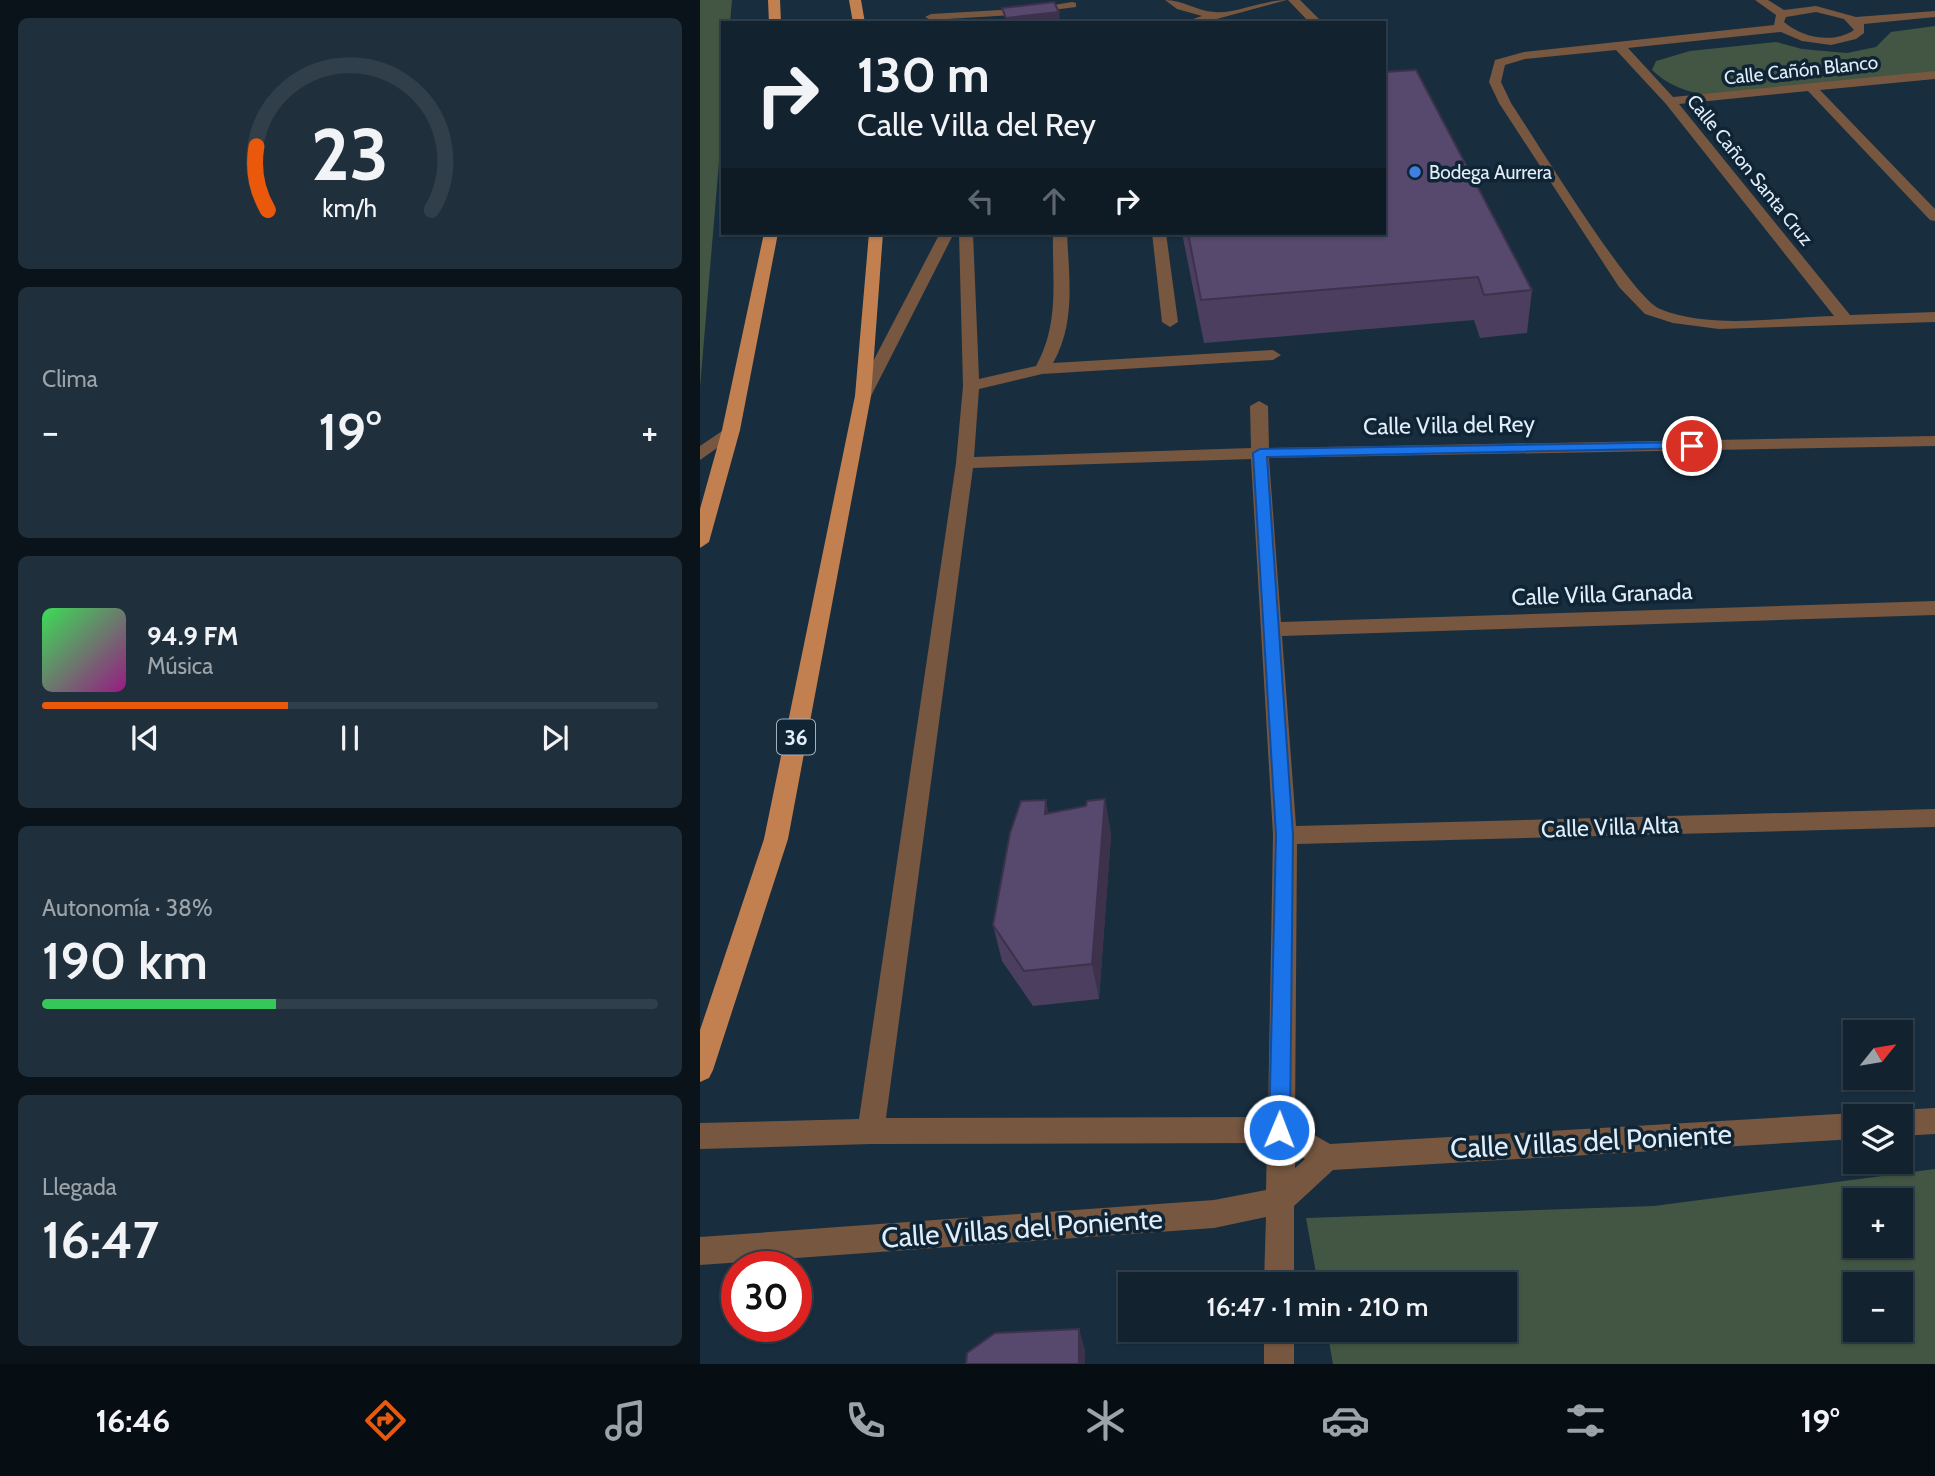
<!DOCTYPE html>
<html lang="es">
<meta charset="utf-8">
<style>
:root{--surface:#12222f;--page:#1f2f3b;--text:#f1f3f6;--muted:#9ca4aa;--line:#313f4b;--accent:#ea580c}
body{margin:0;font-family:Cabin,sans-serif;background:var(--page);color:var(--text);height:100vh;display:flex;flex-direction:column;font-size:26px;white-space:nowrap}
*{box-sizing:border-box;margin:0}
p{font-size:23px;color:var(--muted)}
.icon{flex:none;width:38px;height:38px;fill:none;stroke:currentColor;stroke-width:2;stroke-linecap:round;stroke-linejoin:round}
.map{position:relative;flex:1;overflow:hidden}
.details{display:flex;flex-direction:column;gap:18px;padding:18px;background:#0a131a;width:700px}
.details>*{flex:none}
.banner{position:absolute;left:21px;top:21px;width:665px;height:214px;border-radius:0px;box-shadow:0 2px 5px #0004,0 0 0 2px var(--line);background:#12222f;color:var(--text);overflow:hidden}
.needle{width:46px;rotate:60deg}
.fabs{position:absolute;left:1143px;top:1020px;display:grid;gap:14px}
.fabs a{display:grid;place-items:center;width:70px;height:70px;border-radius:0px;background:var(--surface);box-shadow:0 2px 5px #0004,0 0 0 2px var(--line);font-size:35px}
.speed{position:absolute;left:21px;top:1251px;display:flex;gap:14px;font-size:35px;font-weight:700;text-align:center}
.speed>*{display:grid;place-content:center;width:91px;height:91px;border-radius:50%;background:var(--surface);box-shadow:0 2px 5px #0004,0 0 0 2px var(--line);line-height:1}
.speed .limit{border:10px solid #d22;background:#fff;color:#111}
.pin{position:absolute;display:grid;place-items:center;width:60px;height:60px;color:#fff;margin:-30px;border:4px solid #fff;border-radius:50%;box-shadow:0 2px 7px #0007}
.me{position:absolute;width:77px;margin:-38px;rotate:1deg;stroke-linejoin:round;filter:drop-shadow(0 0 5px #0008)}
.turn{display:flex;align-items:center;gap:24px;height:147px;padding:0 21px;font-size:32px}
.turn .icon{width:91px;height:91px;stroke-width:2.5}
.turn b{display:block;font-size:49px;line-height:60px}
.lanes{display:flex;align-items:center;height:66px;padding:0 21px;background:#0003;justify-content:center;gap:35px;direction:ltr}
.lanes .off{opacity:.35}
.big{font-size:52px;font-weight:600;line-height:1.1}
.details .widget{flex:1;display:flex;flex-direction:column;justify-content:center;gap:10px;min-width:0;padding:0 24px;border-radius:10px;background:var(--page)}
.details .dial{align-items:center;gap:0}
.dial svg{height:182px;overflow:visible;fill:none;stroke:var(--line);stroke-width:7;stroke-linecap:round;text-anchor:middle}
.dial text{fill:var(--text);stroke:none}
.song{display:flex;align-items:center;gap:21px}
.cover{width:84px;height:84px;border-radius:10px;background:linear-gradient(135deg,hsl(130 70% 55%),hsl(310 70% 35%))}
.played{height:7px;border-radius:4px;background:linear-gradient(90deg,var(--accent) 40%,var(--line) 40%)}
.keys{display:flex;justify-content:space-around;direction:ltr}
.heat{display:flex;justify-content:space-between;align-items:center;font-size:38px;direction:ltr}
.charge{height:10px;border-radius:5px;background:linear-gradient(90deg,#34c759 38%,var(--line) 0)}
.trip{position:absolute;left:418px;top:1272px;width:399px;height:70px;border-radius:0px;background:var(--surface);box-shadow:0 2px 5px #0004,0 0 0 2px var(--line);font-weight:600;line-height:70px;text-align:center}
.dock{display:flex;height:112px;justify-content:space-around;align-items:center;background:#070e13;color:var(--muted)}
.dock .icon{width:49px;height:49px}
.dock .selected{color:var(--accent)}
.dock b{font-size:32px;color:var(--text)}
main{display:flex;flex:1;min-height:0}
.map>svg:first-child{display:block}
.green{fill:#435643;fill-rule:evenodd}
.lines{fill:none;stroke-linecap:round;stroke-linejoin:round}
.minor{fill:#775740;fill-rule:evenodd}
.major{fill:#c28050;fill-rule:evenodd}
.wall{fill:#4b3e5e}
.shaded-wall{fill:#3d324c}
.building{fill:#57486d;stroke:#3d324c;stroke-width:2}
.route{fill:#1a73e8;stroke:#114b97;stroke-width:2}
.shop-dot{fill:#3f7fe0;stroke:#0f2434;stroke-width:2.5}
.labels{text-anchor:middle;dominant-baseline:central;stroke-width:7;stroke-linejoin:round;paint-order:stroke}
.far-street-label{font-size:19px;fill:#e1eef9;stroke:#0f2434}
.far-poi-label{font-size:19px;fill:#e1eef9;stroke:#0f2434;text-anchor:start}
.shield{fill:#0f2434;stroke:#a2b1be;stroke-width:2}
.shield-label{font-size:21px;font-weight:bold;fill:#e1eef9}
.street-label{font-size:23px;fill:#e1eef9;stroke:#0f2434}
.near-street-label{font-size:28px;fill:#e1eef9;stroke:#0f2434}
</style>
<main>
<section class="details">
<div class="widget dial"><svg viewBox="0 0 100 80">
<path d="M14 69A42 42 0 1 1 86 69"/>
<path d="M14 69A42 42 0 0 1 9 41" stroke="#ea580c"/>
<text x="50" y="56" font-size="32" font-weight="700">23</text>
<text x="50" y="72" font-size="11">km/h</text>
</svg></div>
<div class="widget"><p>Clima</p>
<div class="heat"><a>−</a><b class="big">19°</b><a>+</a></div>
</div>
<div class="widget">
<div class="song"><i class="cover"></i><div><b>94.9 FM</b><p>Música</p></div></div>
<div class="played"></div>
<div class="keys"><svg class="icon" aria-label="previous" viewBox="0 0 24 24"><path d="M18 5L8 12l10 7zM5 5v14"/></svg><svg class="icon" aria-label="pause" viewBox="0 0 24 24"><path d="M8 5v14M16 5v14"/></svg><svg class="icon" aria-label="next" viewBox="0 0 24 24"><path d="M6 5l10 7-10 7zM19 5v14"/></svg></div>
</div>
<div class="widget"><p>Autonomía · 38%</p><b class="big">190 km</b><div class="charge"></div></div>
<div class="widget"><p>Llegada</p><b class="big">16:47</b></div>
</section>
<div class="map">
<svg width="1235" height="1364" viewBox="0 0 1235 1364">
<rect width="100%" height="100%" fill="#182e3f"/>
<!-- green -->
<path class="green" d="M 0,0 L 32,0 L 30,23 L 23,23 L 23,115 L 0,387 Z
M 1235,26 L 1235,72 L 1013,97 C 989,92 970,87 952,70 L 956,61 L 990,51 L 1076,42 L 1102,49 L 1147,53 L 1176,47 L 1191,32 Z
M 1235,1169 L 1235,1364 L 633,1364 L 627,1330 L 805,1330 L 805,1284 L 618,1284 L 606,1218 L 954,1206 ZM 1155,1200 L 1200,1200 L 1200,1246 L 1155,1246 ZM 1155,1284 L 1200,1284 L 1200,1330 L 1155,1330 Z"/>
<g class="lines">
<!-- minor -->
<path class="minor" d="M 465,0 C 483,0 497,11 514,12 C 536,14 562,0 587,0 L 502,23 L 481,23 L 502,16 L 477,9 Z
M 588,0 L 600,0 L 623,23 L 610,23 Z
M 1055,0 L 1068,0 L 1084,10 L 1116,6 L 1156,17 L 1235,11 L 1235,17 L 1164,24 L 1164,33 L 1156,39 L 1131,45 L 1102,41 L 1081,32 L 928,48 L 973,97 L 1235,71 L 1235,79 L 1120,90 L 1235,209 L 1235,221 L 1230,220 L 1108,91 L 979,104 L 1150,315 L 1235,312 L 1235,322 L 1019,329 L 973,323 L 945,314 L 919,287 L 799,103 L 789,82 L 795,60 L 824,52 L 1074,25 L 1076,15 ZM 1116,12 L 1144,19 L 1154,30 C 1134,44 1102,38 1084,22 L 1086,17 ZM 916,50 L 966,104 L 1134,316 C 1080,317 1012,330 960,309 C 931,297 835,139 811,103 L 801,82 L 805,65 L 825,59 Z
M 372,2 L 376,3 L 376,7 L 329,13 L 323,10 Z
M 320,9 L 328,16 L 326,18 L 313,15 L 231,20 L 225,17 L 231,14 Z
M 240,233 L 254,233 L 171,396 L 169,400 L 157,400 L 155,396 Z
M 259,233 L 273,233 L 279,379 L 336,366 C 360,323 352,280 353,233 L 367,233 C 369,278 376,323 353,363 L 573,350 L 581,355 L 573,360 L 342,374 L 279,389 L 274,457 L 551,448 L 550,406 L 559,401 L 568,406 L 569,448 L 1235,436 L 1235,446 L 569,458 L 581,622 L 1235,601 L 1235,615 L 582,636 L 596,826 L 1235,809 L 1235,827 L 597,844 L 595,1124 L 630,1144 L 1155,1113 L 1163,1116 L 1155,1116 L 1155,1139 L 633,1170 L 594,1206 L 594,1284 L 564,1284 L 566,1217 L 514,1228 L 0,1265 L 0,1237 L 514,1200 L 566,1190 L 567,1143 L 171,1144 L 0,1149 L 0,1123 L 159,1119 L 256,463 L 263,386 ZM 551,459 L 573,835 L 568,1117 L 186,1118 L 273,468 ZM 595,1153 L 605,1159 L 595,1168 Z
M 452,233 L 466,233 L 478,322 L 470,327 L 462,322 Z
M 31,425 L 37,426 L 40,430 L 37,434 L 0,460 L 0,446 Z
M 1235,1108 L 1235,1134 L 1200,1136 L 1200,1116 L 1189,1116 L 1200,1110 Z
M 564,1330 L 594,1330 L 594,1364 L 564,1364 Z"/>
<!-- major -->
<path class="major" d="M 68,0 L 80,0 L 81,23 L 69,23 Z
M 149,0 L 161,0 L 165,23 L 153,23 Z
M 64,233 L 78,233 L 40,430 L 9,542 L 0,548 L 0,509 L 22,430 Z
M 169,233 L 183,233 L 171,396 L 88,839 L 13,1070 L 9,1078 L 0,1082 L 0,1030 L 64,839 L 155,396 Z"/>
</g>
<!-- wall -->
<path class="wall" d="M 482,233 L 684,233 L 832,290 L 827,333 L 780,338 L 774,320 L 504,343 Z
M 405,799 L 411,835 L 399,999 L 333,1006 L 302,961 L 293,925 L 348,813 L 386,806 Z"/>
<!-- shaded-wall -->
<path class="shaded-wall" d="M 359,12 L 360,22 L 306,23 L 306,18 Z
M 405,799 L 411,835 L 399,999 L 392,964 Z
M 346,800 L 353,836 L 345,814 Z
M 379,1329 L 385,1350 L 385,1364 L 379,1364 Z"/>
<!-- building -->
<path class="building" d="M 354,2 L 359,12 L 306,18 L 302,8 Z
M 716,70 L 832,290 L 784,295 L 778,277 L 501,300 L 488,233 L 684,233 L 684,72 Z
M 405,799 L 392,964 L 324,971 L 293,925 L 310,833 L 321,801 L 346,800 L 345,814 L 386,806 L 387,801 Z
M 379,1329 L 379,1364 L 266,1364 L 267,1353 L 295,1333 Z"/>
<!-- route -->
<path class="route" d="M 992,442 L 999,446 L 997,448 L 567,457 L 593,835 L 590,1130 L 587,1137 L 579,1140 L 572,1137 L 569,1130 L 576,835 L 553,453 L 560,449 Z"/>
<!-- markers -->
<circle class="shop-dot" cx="715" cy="172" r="7"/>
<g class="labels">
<!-- far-street labels -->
<g class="far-street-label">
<text transform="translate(1101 70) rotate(-6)">Calle Cañón Blanco</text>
<text transform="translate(1050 170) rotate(51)">Calle Cañon Santa Cruz</text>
</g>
<!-- far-poi labels -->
<g class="far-poi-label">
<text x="729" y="172">Bodega Aurrera</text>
</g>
<!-- shield labels -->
<rect class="shield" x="77" y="719.5" width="38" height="35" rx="5"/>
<g class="shield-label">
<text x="96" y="737">36</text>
</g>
<!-- street labels -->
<g class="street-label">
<text transform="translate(749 425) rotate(-1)">Calle Villa del Rey</text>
<text transform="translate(902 594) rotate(-2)">Calle Villa Granada</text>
<text transform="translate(910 827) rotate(-2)">Calle Villa Alta</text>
</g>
<!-- near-street labels -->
<g class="near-street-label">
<text transform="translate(891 1141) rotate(-3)">Calle Villas del Poniente</text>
<text transform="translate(322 1228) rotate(-4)">Calle Villas del Poniente</text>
</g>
</g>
</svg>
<div class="fabs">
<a><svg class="needle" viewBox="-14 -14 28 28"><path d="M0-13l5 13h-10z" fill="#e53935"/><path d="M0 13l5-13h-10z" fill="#9ca4aa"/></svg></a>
<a><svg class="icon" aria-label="layers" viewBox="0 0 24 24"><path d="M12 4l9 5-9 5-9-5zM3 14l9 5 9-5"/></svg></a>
<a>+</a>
<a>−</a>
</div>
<div class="speed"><div class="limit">30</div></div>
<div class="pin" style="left:992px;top:446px;background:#d93025"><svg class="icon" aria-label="arrive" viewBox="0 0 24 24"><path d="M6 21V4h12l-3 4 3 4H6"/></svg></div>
<svg class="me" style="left:579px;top:1130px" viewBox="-20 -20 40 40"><circle r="17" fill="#1a73e8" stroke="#fff" stroke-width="3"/><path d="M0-11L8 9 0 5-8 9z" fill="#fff"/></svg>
<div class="trip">16:47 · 1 min · 210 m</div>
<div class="banner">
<div class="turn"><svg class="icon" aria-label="right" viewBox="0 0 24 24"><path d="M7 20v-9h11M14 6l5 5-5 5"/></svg><div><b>130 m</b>Calle Villa del Rey</div></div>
<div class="lanes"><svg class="icon off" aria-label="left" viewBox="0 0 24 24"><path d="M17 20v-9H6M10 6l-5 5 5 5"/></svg><svg class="icon off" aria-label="ahead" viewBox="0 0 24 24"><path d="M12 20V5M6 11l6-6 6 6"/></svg><svg class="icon" aria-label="right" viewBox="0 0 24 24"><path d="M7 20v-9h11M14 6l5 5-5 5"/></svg></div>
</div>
</div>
</main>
<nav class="dock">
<b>16:46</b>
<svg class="icon selected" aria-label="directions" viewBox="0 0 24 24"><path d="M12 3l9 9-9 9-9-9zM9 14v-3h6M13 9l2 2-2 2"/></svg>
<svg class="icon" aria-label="music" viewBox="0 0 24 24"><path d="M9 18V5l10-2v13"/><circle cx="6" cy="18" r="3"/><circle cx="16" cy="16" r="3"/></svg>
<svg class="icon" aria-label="phone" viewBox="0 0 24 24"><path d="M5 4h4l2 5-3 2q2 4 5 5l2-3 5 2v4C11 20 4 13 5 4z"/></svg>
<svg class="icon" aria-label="climate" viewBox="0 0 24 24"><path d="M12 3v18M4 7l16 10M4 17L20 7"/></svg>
<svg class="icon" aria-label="car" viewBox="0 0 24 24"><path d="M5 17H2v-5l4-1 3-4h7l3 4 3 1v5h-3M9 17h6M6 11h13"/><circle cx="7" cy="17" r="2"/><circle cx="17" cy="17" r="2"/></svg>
<svg class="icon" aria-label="filters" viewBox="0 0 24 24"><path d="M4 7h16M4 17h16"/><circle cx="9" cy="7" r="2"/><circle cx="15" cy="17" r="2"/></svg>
<b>19°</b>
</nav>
